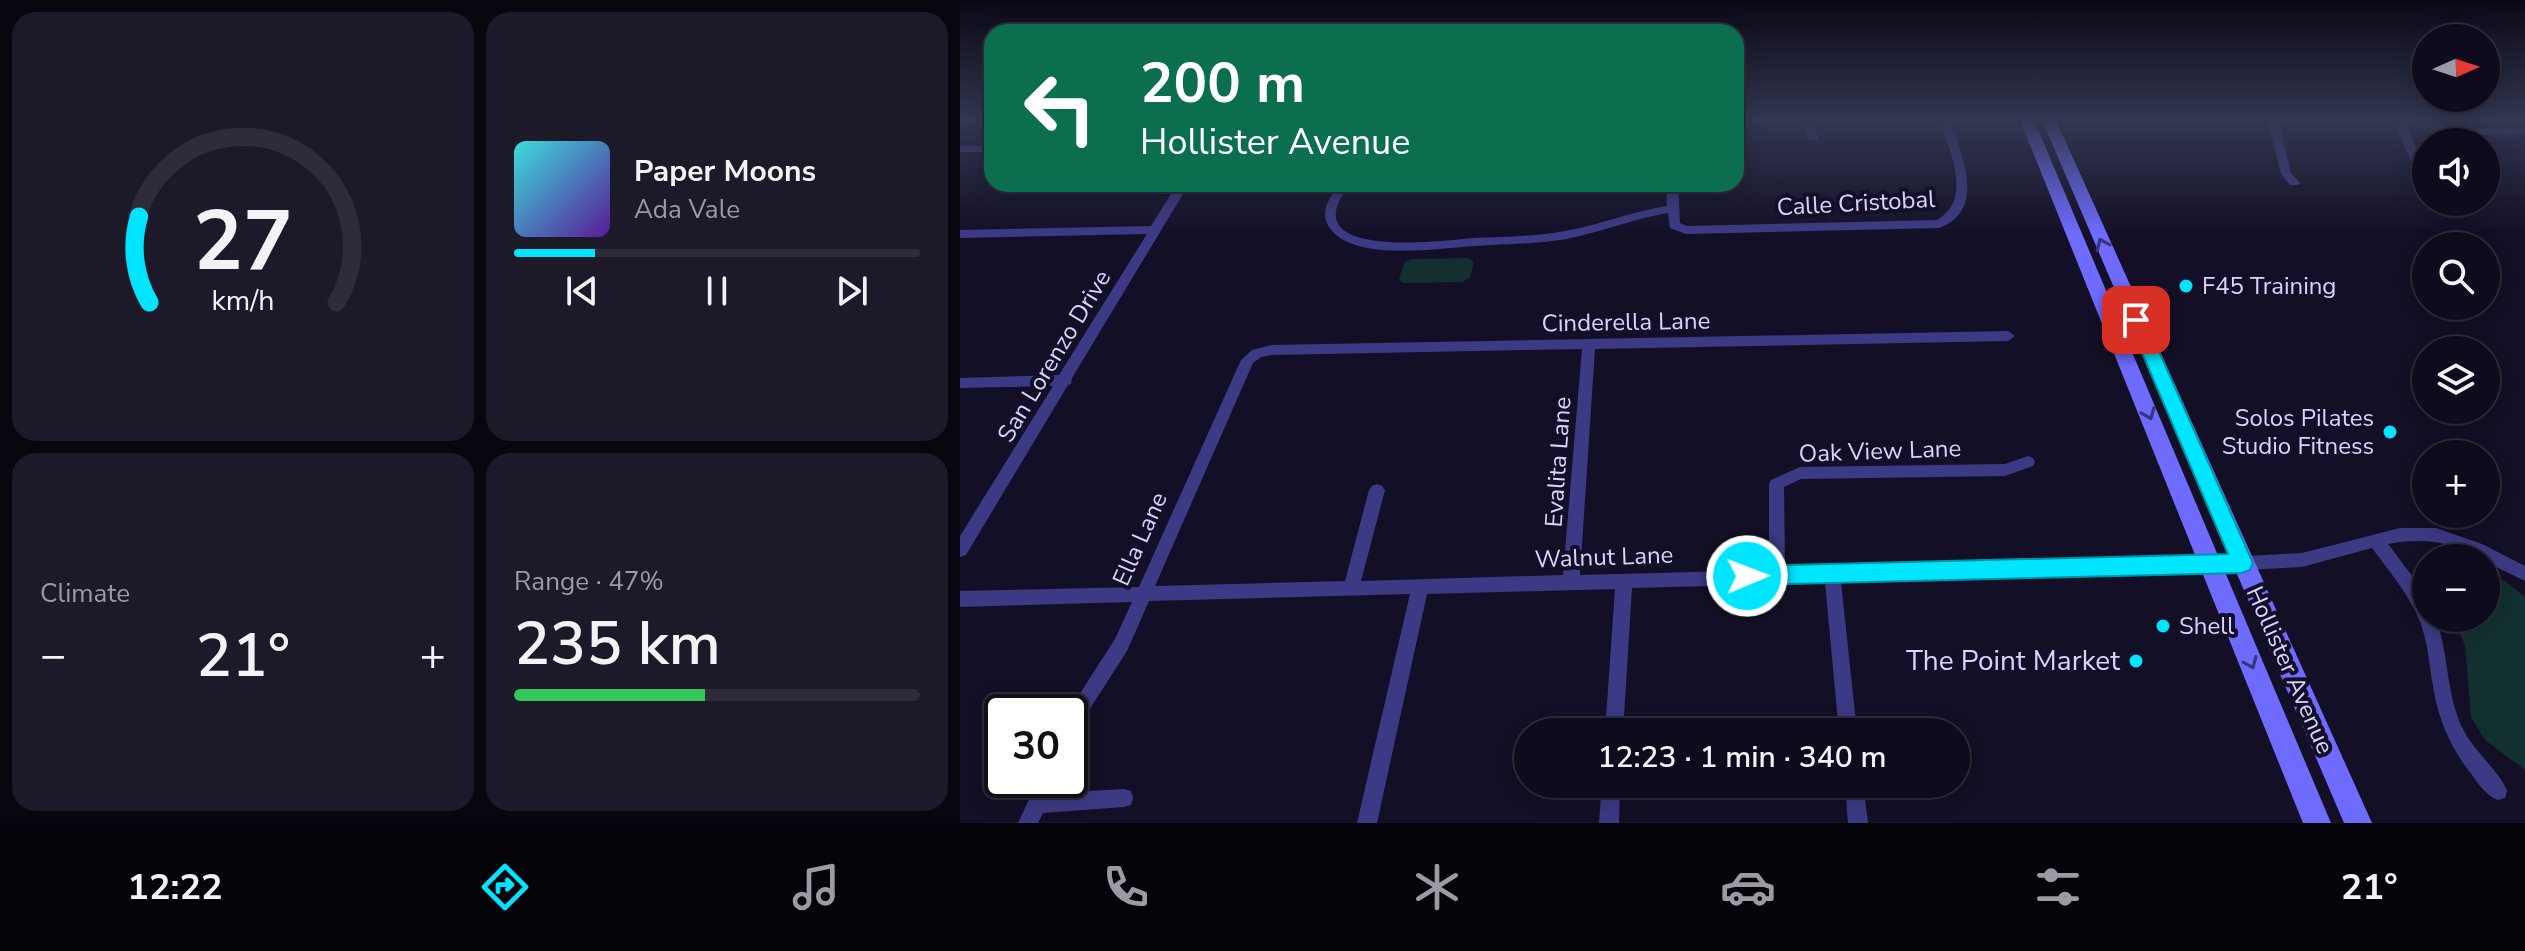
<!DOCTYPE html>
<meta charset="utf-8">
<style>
:root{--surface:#0e0b1c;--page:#1c1929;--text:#f1f3f6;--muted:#9b9ba3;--line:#2e2b3b;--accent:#00e5ff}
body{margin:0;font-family:"Nunito Sans",sans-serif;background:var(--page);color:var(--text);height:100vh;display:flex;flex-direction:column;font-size:30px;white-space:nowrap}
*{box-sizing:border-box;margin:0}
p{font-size:26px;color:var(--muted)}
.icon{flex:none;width:44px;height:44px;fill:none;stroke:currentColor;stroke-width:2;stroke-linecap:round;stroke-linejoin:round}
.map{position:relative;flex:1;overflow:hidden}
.sheet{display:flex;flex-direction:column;gap:12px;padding:12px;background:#08060f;width:960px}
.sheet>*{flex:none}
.guide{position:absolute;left:24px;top:24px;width:760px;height:168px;border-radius:24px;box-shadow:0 4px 20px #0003,0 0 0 2px var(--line);background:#0b6e4f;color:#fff;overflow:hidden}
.needle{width:52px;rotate:87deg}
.tools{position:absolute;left:1452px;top:24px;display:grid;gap:16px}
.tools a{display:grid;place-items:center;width:88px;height:88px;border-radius:50%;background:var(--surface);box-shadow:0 4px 20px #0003,0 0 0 2px var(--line);font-size:40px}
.speed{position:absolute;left:24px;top:694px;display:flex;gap:16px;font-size:40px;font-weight:700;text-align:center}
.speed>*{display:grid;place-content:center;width:104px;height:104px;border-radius:50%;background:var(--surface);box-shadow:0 4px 20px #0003,0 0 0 2px var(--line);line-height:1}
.speed .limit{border:4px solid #111;border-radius:12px;background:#fff;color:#111}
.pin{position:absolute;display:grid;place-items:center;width:68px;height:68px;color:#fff;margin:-34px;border-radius:16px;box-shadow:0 4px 12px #0006}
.me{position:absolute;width:88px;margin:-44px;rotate:89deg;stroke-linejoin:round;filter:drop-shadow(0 0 6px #0008)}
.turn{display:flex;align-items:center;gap:28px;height:168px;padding:0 24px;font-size:36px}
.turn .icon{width:104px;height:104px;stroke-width:2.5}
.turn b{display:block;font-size:56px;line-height:68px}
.big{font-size:60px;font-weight:600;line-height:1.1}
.sheet .widget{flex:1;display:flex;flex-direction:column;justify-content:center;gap:12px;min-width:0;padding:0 28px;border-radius:24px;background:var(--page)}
.sheet .dial{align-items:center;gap:0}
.dial svg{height:208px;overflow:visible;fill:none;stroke:var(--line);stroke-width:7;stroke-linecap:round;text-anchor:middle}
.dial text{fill:var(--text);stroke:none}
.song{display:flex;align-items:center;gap:24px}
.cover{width:96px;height:96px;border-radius:12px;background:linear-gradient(135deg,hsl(180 70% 55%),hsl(270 70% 35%))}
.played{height:8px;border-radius:4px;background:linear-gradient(90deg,var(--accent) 20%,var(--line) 20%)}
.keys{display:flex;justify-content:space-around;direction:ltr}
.heat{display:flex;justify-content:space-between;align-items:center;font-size:44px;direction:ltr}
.charge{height:12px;border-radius:6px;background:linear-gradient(90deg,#34c759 47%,var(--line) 0)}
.sheet .tiles{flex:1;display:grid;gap:12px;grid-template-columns:repeat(2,1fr)}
.trip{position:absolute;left:554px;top:718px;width:456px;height:80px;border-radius:40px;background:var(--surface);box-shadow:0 4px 20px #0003,0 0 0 2px var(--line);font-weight:600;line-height:80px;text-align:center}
.menu{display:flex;height:128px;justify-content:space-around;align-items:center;background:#06040b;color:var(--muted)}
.menu .icon{width:56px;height:56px}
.menu .active{color:var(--accent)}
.menu b{font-size:36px;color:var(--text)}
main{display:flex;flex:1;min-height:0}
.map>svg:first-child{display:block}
.green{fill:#12302f}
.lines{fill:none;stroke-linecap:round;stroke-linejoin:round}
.minor{fill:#3d3a85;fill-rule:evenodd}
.secondary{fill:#6f6bff;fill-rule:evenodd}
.oneway{stroke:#38347d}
.route{fill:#00e5ff;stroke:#0095a6;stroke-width:2}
.poi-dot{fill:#00e5ff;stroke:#130f26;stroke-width:3}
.labels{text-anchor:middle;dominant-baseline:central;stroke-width:8;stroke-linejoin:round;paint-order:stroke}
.street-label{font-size:24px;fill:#d9d4ff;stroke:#130f26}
.poi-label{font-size:24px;fill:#d9d4ff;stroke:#130f26;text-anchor:start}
.near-poi-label{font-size:28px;fill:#d9d4ff;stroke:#130f26;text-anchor:end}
</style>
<main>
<section class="sheet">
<div class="tiles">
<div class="widget dial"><svg viewBox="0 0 100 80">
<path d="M14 69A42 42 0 1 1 86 69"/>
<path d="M14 69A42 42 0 0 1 10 36" stroke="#00e5ff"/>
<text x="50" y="56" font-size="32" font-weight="700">27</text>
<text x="50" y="72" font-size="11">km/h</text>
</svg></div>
<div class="widget">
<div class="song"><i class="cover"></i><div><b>Paper Moons</b><p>Ada Vale</p></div></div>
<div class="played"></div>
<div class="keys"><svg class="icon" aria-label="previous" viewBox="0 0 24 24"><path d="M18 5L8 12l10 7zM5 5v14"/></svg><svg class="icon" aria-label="pause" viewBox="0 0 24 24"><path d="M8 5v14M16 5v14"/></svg><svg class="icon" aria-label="next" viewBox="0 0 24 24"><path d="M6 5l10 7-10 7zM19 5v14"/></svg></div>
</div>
<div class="widget"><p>Climate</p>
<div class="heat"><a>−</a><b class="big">21°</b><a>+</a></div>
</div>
<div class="widget"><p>Range · 47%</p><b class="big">235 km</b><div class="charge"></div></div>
</div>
</section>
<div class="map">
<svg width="1565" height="823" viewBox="0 0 1565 823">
<rect width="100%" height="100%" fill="#130f26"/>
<!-- green -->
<path class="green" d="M 509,258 L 514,262 L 510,278 L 502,282 L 443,283 L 439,279 L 444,263 L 451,259 Z
M 1526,572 L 1546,582 L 1565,597 L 1565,770 L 1525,740 L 1511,717 L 1505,645 L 1492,618 L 1526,618 Z"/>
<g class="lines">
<!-- minor -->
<path class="minor" d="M 843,120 L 853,120 L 858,138 L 857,140 L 849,140 L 848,138 Z
M 980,120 L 990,120 C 1002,155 1027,210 979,228 L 726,234 L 710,228 L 708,213 C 673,219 641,232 607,239 C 576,244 546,244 515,246 C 478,248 393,263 369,227 C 359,211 370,196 381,184 L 393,184 C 387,190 381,196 378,204 C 357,258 489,240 513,238 C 544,236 575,237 605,231 C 640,225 673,211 707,206 L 706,184 L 718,184 L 720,223 L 727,226 L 977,220 C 1013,200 990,151 980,120 Z
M 1308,120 L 1318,120 L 1331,173 L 1340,183 L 1338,185 L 1330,185 L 1321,174 Z
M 1434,120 L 1457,120 L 1504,129 L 1565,128 L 1565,134 L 1504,135 L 1446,124 L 1466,173 L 1466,182 L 1463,182 L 1458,179 Z
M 0,146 L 32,146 L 32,152 L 0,152 Z
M 217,184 L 229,184 L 112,378 L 111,384 L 108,385 L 6,555 L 0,557 L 0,536 L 93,386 L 0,388 L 0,378 L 99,375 L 187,234 L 0,238 L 0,230 L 191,226 Z
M 1048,331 L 1055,336 L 1048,341 L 635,349 L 620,575 L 809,570 L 809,484 L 811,480 L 840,467 L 1045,464 L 1068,456 L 1073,458 L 1075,462 L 1073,466 L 1045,476 L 841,479 L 824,487 L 825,569 L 1250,558 L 1342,553 L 1440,528 L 1476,528 L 1522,544 L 1565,566 L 1565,581 L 1526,562 L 1526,558 C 1508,558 1492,544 1475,542 C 1460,540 1442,541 1428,544 L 1462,589 L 1466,598 L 1466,618 L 1475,618 L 1479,628 C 1489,662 1487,699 1504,731 C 1515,752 1540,772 1547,791 L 1545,798 L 1538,800 C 1527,796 1519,785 1512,775 C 1491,749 1478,719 1473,686 C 1469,664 1468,641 1459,619 C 1448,593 1429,571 1412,548 L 1342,567 L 1250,572 L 881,582 L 897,732 L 879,732 L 865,583 L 672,588 L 663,732 L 645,732 L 655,589 L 467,594 L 417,823 L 397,823 L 450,594 L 189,601 L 167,651 L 131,707 L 116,739 L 110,742 L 110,713 L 119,695 L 155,639 L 172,602 L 0,607 L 0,591 L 179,587 L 281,360 L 292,350 L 312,345 ZM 622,349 L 603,575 L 401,581 L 425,490 L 422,486 L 417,484 L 412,486 L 409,490 L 385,581 L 195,586 L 293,363 L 301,357 L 312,355 Z
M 78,780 L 97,780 L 92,793 L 164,789 L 171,791 L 173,798 L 171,805 L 164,807 L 83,813 L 78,823 L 58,823 Z
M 642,784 L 660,784 L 659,823 L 639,823 Z
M 885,784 L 903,784 L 908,823 L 888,823 Z"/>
<!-- secondary -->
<path class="secondary" d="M 1060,120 L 1074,120 L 1371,823 L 1343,823 Z
M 1082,120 L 1096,120 L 1412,823 L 1384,823 Z"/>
</g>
<!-- one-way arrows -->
<defs><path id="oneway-chevron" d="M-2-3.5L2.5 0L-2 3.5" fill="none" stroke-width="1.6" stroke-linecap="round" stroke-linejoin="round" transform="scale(2)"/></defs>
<g class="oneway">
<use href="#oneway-chevron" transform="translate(1142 244) rotate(-114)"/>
<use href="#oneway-chevron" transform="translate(1189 414) rotate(68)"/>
<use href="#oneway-chevron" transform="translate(1291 663) rotate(67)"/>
</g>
<!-- sky -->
<linearGradient id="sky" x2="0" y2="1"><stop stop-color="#0a0815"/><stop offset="0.51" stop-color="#333752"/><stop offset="1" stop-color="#333752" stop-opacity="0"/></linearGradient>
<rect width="1565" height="235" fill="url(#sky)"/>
<!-- route -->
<path class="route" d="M 1176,314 L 1185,320 L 1293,563 L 1290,570 L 1282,573 L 787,585 L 779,582 L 776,576 L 779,569 L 787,566 L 1268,554 L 1168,320 Z"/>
<!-- markers -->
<g class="poi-dot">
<circle cx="1226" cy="286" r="8"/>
<circle cx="1430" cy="432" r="8"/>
<circle cx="1203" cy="626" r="8"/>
<circle cx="1176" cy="661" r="8"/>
</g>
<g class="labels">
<!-- street labels -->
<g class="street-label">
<text transform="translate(896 203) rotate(-3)">Calle Cristobal</text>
<text transform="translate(666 322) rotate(-1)">Cinderella Lane</text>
<text transform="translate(94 356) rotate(-59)">San Lorenzo Drive</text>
<text transform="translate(920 451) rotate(-2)">Oak View Lane</text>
<text transform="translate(598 462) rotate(-86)">Evalita Lane</text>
<text transform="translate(180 539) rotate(-66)">Ella Lane</text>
<text transform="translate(644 557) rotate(-2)">Walnut Lane</text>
<text transform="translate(1330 670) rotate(66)">Hollister Avenue</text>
</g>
<!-- poi labels -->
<g class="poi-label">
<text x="1242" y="286">F45 Training</text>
<text x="1414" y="418" text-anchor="end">Solos Pilates<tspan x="1414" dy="28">Studio Fitness</tspan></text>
<text x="1219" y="626">Shell</text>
</g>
<!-- near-poi labels -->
<g class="near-poi-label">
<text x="1160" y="661">The Point Market</text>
</g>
</g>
</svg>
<div class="tools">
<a><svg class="needle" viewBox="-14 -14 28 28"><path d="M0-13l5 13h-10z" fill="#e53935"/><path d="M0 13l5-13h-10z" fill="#9b9ba3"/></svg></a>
<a><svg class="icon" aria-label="sound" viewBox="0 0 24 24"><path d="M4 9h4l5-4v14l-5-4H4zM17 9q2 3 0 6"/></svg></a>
<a><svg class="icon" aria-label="search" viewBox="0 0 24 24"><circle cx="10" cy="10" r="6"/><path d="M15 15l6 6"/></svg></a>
<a><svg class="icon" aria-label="layers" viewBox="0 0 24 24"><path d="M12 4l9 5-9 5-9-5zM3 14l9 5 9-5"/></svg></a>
<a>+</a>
<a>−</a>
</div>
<div class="speed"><div class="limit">30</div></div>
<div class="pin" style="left:1176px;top:320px;background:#d93025"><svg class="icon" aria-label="arrive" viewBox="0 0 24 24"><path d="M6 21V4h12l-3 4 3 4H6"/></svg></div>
<svg class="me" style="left:787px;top:576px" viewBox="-20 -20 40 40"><circle r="17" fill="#00e5ff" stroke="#fff" stroke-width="3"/><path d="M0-11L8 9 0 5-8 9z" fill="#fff"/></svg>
<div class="trip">12:23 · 1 min · 340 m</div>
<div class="guide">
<div class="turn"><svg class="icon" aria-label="left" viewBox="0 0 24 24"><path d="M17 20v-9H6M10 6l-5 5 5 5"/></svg><div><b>200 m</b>Hollister Avenue</div></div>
</div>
</div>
</main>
<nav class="menu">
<b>12:22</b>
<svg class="icon active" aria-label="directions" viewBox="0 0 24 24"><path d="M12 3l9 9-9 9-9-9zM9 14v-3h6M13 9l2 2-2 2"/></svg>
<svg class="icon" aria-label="music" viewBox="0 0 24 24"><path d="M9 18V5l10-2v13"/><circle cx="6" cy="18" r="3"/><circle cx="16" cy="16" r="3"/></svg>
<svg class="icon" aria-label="phone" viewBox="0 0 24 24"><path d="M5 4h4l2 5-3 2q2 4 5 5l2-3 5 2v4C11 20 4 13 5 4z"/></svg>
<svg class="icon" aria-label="climate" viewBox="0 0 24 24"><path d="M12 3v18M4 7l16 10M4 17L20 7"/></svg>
<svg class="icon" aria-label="car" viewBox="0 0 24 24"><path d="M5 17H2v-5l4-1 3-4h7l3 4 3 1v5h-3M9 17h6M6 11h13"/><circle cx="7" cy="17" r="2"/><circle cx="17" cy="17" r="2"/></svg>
<svg class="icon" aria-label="filters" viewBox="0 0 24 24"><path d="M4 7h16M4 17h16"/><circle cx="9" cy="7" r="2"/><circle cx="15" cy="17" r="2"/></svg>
<b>21°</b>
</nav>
